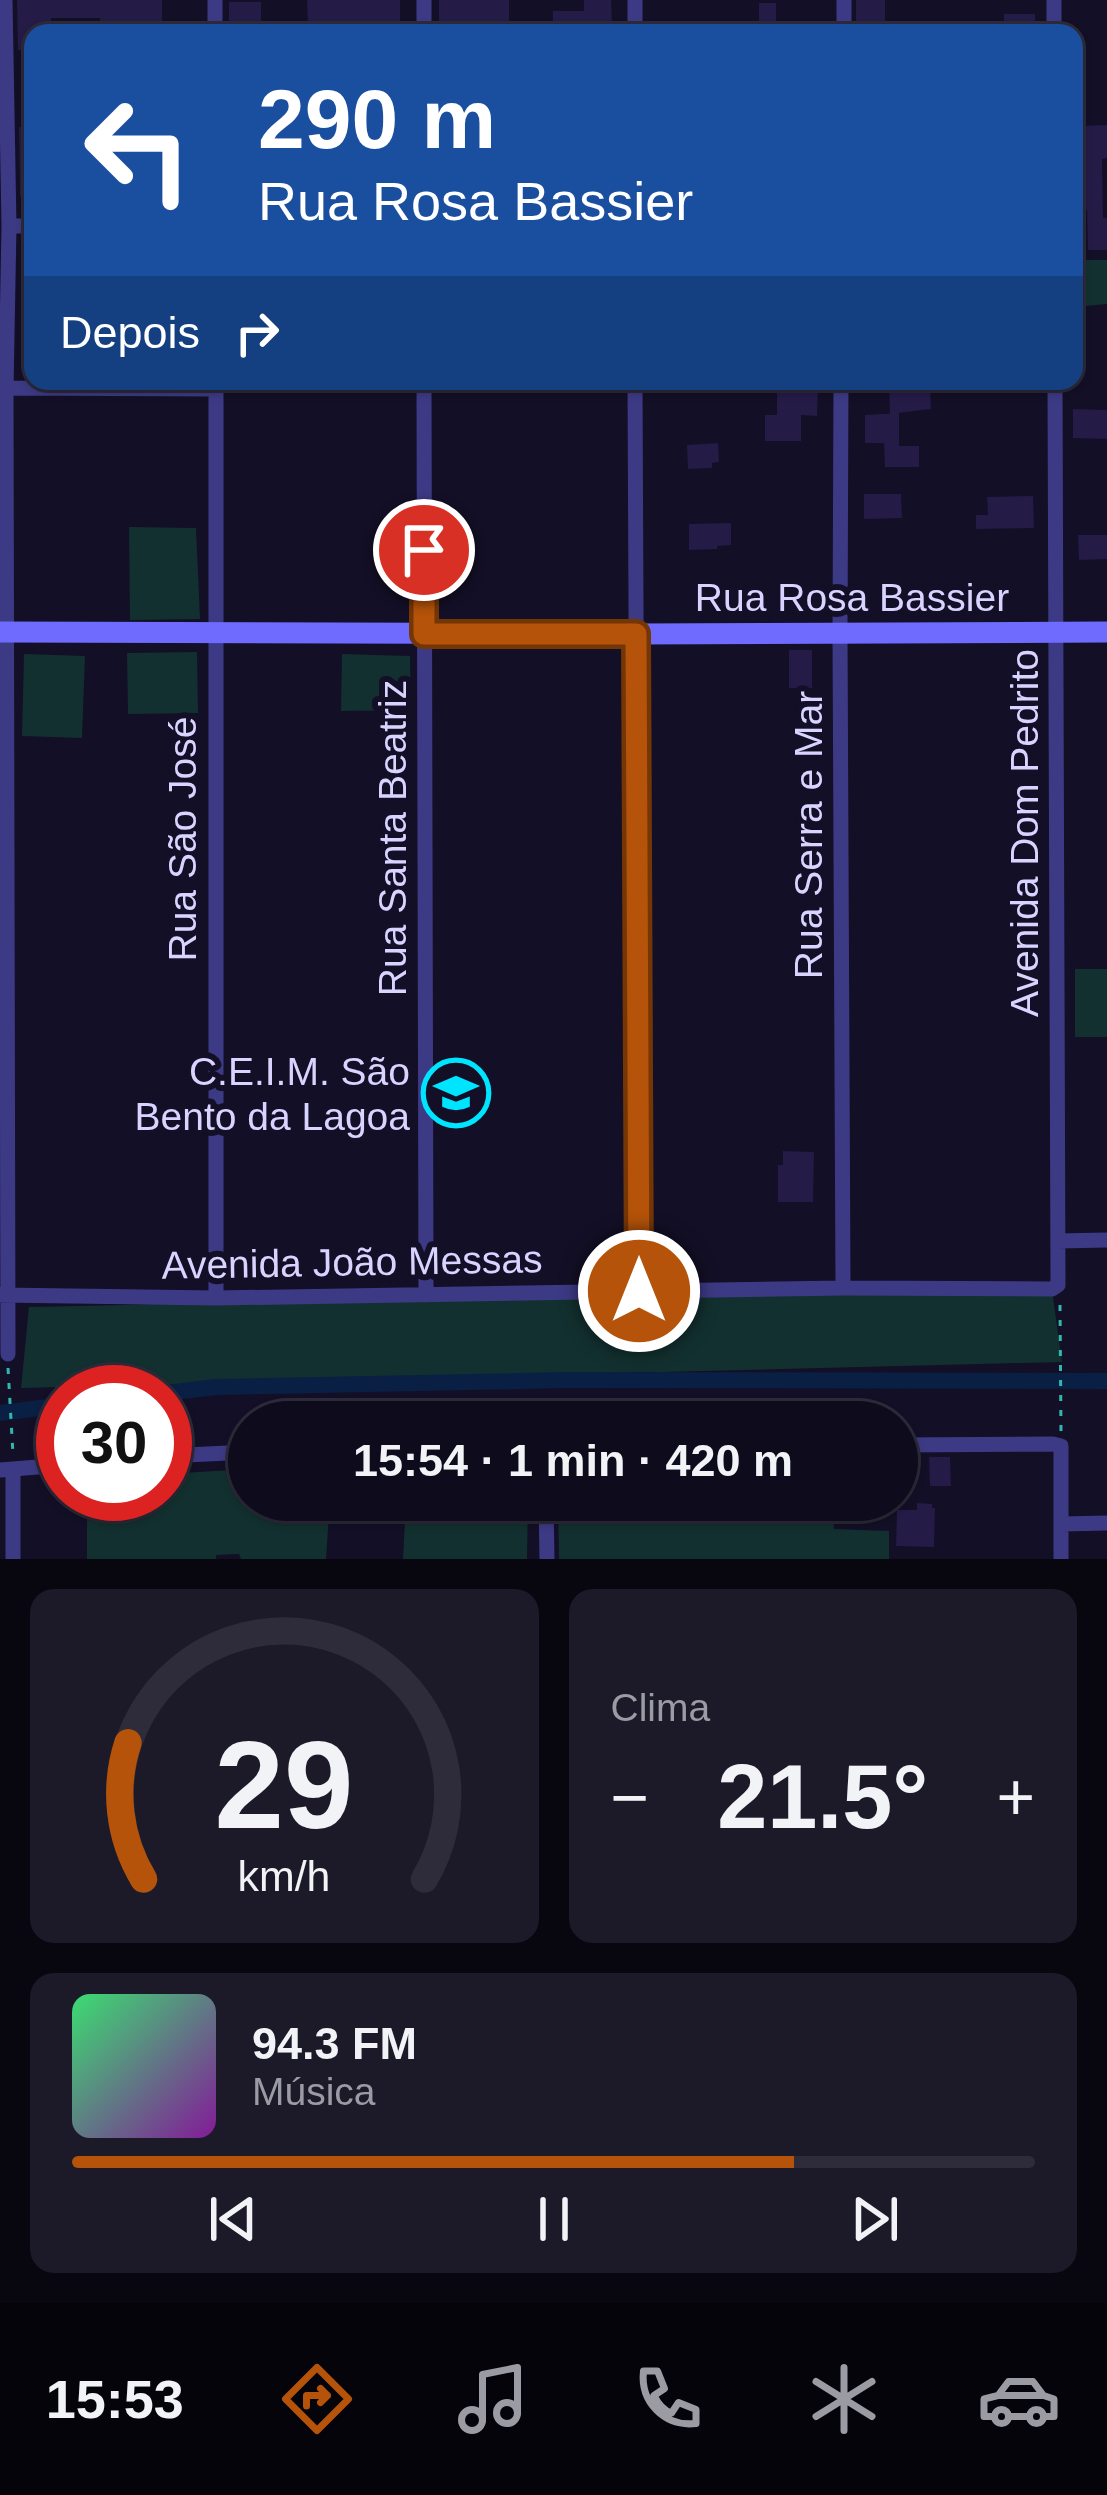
<!DOCTYPE html>
<html lang="pt">
<meta charset="utf-8">
<style>
:root{--surface:#0e0b1c;--page:#1c1929;--text:#f1f3f6;--muted:#9b9ba3;--line:#2e2b3b;--accent:#b45309}
body{margin:0;font-family:Arial,sans-serif;background:var(--page);color:var(--text);height:100vh;display:flex;flex-direction:column;font-size:45px;white-space:nowrap}
*{box-sizing:border-box;margin:0}
p{font-size:39px;color:var(--muted)}
.icon{flex:none;width:66px;height:66px;fill:none;stroke:currentColor;stroke-width:2;stroke-linecap:round;stroke-linejoin:round}
.map{position:relative;height:1559px;overflow:hidden}
.sheet{display:flex;flex-direction:column;gap:30px;padding:30px;background:#08060f;flex:1}
.sheet>*{flex:none}
.guide{position:absolute;left:24px;top:24px;width:1059px;height:366px;border-radius:24px;box-shadow:0 3px 9px #0004,0 0 0 3px var(--line);background:#1a4fa0;color:#fff;overflow:hidden}
.speed{position:absolute;left:36px;top:1365px;display:flex;gap:24px;font-size:60px;font-weight:700;text-align:center}
.speed>*{display:grid;place-content:center;width:156px;height:156px;border-radius:50%;background:var(--surface);box-shadow:0 3px 9px #0004,0 0 0 3px var(--line);line-height:1}
.speed .limit{border:18px solid #d22;background:#fff;color:#111}
.pin{position:absolute;display:grid;place-items:center;width:102px;height:102px;color:#fff;margin:-51px;border:6px solid #fff;border-radius:50%;box-shadow:0 3px 12px #0007}
.me{position:absolute;width:132px;margin:-66px;rotate:0deg;stroke-linejoin:round;filter:drop-shadow(0 0 9px #0008)}
.turn{display:flex;align-items:center;gap:42px;height:252px;padding:0 36px;font-size:54px}
.turn .icon{width:156px;height:156px;stroke-width:2.5}
.turn b{display:block;font-size:84px;line-height:102px}
.then{display:flex;align-items:center;height:114px;padding:0 36px;background:#0003;gap:24px;font-size:45px}
.big{font-size:90px;font-weight:600;line-height:1.1}
.sheet .tile{flex:1;display:flex;flex-direction:column;justify-content:center;gap:18px;min-width:0;padding:0 42px;border-radius:24px;background:var(--page)}
.sheet .dial{align-items:center;gap:0}
.dial svg{height:312px;overflow:visible;fill:none;stroke:var(--line);stroke-width:7;stroke-linecap:round;text-anchor:middle}
.dial text{fill:var(--text);stroke:none}
.song{display:flex;align-items:center;gap:36px}
.cover{width:144px;height:144px;border-radius:18px;background:linear-gradient(135deg,hsl(140 70% 55%),hsl(290 70% 35%))}
.played{height:12px;border-radius:6px;background:linear-gradient(90deg,var(--accent) 75%,var(--line) 75%)}
.keys{display:flex;justify-content:space-around;direction:ltr}
.heat{display:flex;justify-content:space-between;align-items:center;font-size:66px;direction:ltr}
.sheet .tiles{flex:1;display:grid;gap:30px;grid-template-columns:1fr 1fr}
.tile:last-child{grid-column:span 2}
.trip{position:absolute;left:228px;top:1401px;width:690px;height:120px;border-radius:60px;background:var(--surface);box-shadow:0 3px 9px #0004,0 0 0 3px var(--line);font-weight:600;line-height:120px;text-align:center}
.dock{display:flex;height:192px;justify-content:space-around;align-items:center;background:#06040b;color:var(--muted)}
.dock .icon{width:84px;height:84px}
.dock .selected{color:var(--accent)}
.dock b{font-size:54px;color:var(--text)}
.map>svg:first-child{display:block}
.green{fill:#12302f}
.lines{fill:none;stroke-linecap:round;stroke-linejoin:round}
.canal{stroke:#0a1f44;stroke-width:16}
.building{fill:#241b47}
.path{stroke:#2fb8b0;stroke-width:3;stroke-dasharray:6 9;stroke-linecap:butt}
.street{stroke:#3d3a85;stroke-width:15}
.secondary{stroke:#6f6bff;stroke-width:21}
.route-casing{stroke:#753606;stroke-width:30}
.route{stroke:#b45309;stroke-width:21}
.labels{text-anchor:middle;dominant-baseline:central;stroke-width:12;stroke-linejoin:round;paint-order:stroke}
.street-label{font-size:39px;fill:#d9d4ff;stroke:#130f26}
.poi-label{font-size:39px;fill:#d9d4ff;stroke:#130f26;text-anchor:end}
</style>
<div class="map">
<svg width="1107" height="1559" viewBox="0 0 1107 1559">
<rect width="100%" height="100%" fill="#130f26"/>
<!-- green -->
<path class="green" d="M 23,254 L 33,254 L 33,376 L 24,376 Z
M 1074,260 L 1107,260 L 1107,304 L 1074,307 Z
M 129,527 L 196,528 L 200,619 L 130,620 Z
M 197,652 L 198,713 L 128,714 L 127,653 Z
M 24,654 L 85,656 L 82,738 L 22,736 Z
M 342,654 L 410,656 L 411,710 L 341,711 Z
M 1075,969 L 1107,969 L 1107,1037 L 1075,1037 Z
M 1058,1285 L 1052,1290 L 1062,1362 L 21,1388 L 29,1307 Z
M 249,1469 L 249,1500 L 330,1500 L 326,1559 L 241,1559 L 239,1554 L 216,1555 L 216,1559 L 87,1559 L 87,1494 L 165,1494 L 165,1474 Z
M 406,1500 L 528,1500 L 527,1559 L 403,1559 Z
M 558,1500 L 832,1500 L 834,1529 L 889,1531 L 889,1559 L 559,1559 Z"/>
<g class="lines">
<!-- canal -->
<path class="canal" d="M 165,1393 L 216,1387 L 568,1380 L 1107,1381
M 0,1413 L 63,1405"/>
</g>
<!-- building -->
<path class="building" d="M 17,0 L 162,0 L 162,33 L 100,33 L 100,18 L 51,18 L 51,33 L 33,33 L 33,50 L 18,50 Z
M 307,0 L 400,0 L 400,22 L 390,22 L 391,33 L 375,33 L 374,25 L 308,25 Z
M 439,0 L 509,0 L 509,33 L 439,33 Z
M 584,0 L 611,0 L 612,24 L 608,24 L 608,33 L 553,33 L 553,11 L 584,11 Z
M 856,0 L 885,0 L 885,30 L 856,30 Z
M 229,2 L 261,2 L 261,23 L 229,23 Z
M 759,3 L 776,3 L 776,24 L 759,24 Z
M 1004,14 L 1035,14 L 1035,33 L 1004,33 Z
M 1107,125 L 1107,158 L 1102,159 L 1103,218 L 1107,218 L 1107,250 L 1088,250 L 1087,210 L 1082,211 L 1081,126 Z
M 19,127 L 33,127 L 33,197 L 20,196 Z
M 777,381 L 799,381 L 798,386 L 818,386 L 817,416 L 801,415 L 801,441 L 765,441 L 765,415 L 777,415 Z
M 889,381 L 911,381 L 911,387 L 930,386 L 931,409 L 890,414 Z
M 1073,409 L 1107,410 L 1107,439 L 1073,438 Z
M 899,413 L 899,446 L 919,446 L 919,467 L 885,467 L 884,443 L 865,443 L 865,415 Z
M 718,443 L 719,462 L 712,463 L 712,468 L 688,469 L 687,445 Z
M 864,494 L 901,494 L 902,518 L 864,519 Z
M 1033,496 L 1034,528 L 976,529 L 976,515 L 988,515 L 987,497 Z
M 731,523 L 731,545 L 717,546 L 717,549 L 689,550 L 689,524 Z
M 1078,535 L 1107,535 L 1107,559 L 1079,560 Z
M 789,650 L 812,650 L 812,688 L 789,688 Z
M 783,1151 L 814,1152 L 813,1202 L 778,1202 L 778,1165 L 783,1165 Z
M 929,1457 L 950,1457 L 951,1486 L 930,1486 Z
M 917,1503 L 932,1504 L 932,1508 L 935,1508 L 934,1547 L 896,1546 L 897,1510 L 917,1510 Z"/>
<g class="lines">
<!-- path -->
<path class="path" d="M 1060,1305 L 1061,1433
M 8,1368 L 13,1454"/>
<!-- street -->
<path class="street" d="M 5,0 L 9,226 L 6,388 L 8,1354
M 215,0 L 215,33
M 424,0 L 424,33
M 635,0 L 635,33
M 1054,0 L 1054,33
M 844,33 L 844,0
M 9,226 L 33,226
M 216,381 L 216,1298
M 424,381 L 426,1295
M 635,381 L 639,1291
M 841,381 L 840,634 L 843,1288
M 6,388 L 216,389
M 1058,1241 L 1107,1240
M 0,1295 L 216,1298 L 843,1288 L 1052,1289 L 1058,1285 L 1055,381
M 897,1445 L 1053,1444 L 1061,1446 L 1061,1559
M 165,1456 L 249,1452
M 0,1470 L 63,1465
M 546,1500 L 547,1559
M 1062,1524 L 1107,1523
M 13,1559 L 13,1469"/>
<!-- secondary -->
<path class="secondary" d="M 0,632 L 636,634 L 1107,632"/>
</g>
<g class="lines">
<defs>
<path id="route" d="M 424,550 L 424,634 L 636,634 L 639,1291"/>
</defs>
<!-- route casing -->
<use href="#route" class="route-casing"/>
<!-- route -->
<use href="#route" class="route"/>
</g>
<!-- icons -->
<defs>
<symbol id="school-ring" viewBox="-11 -11 22 22"><circle r="9.5" fill="#130f26" stroke="#00e5ff" stroke-width="1.5"/><path d="M0-5L7-2L0 1L-7-2ZM-4 1L0 2.5L4 1V4Q0 6-4 4Z" fill="#00e5ff"/></symbol>
</defs>
<g fill-rule="evenodd">
<use href="#school-ring" x="418" y="1055" width="76" height="76"/>
</g>
<g class="labels">
<!-- street labels -->
<g class="street-label">
<text x="852" y="597">Rua Rosa Bassier</text>
<text transform="translate(1024 833) rotate(-90)">Avenida Dom Pedrito</text>
<text transform="translate(808 835) rotate(-90)">Rua Serra e Mar</text>
<text transform="translate(392 838) rotate(-90)">Rua Santa Beatriz</text>
<text transform="translate(182 839) rotate(-90)">Rua São José</text>
<text transform="translate(352 1262) rotate(-1)">Avenida João Messas</text>
</g>
<!-- poi labels -->
<g class="poi-label">
<text x="410" y="1071">C.E.I.M. São<tspan x="410" dy="45">Bento da Lagoa</tspan></text>
</g>
</g>
</svg>
<div class="speed"><div class="limit">30</div></div>
<div class="pin" style="left:424px;top:550px;background:#d93025"><svg class="icon" aria-label="arrive" viewBox="0 0 24 24"><path d="M6 21V4h12l-3 4 3 4H6"/></svg></div>
<svg class="me" style="left:639px;top:1291px" viewBox="-20 -20 40 40"><circle r="17" fill="#b45309" stroke="#fff" stroke-width="3"/><path d="M0-11L8 9 0 5-8 9z" fill="#fff"/></svg>
<div class="trip">15:54 · 1 min · 420 m</div>
<div class="guide">
<div class="turn"><svg class="icon" aria-label="left" viewBox="0 0 24 24"><path d="M17 20v-9H6M10 6l-5 5 5 5"/></svg><div><b>290 m</b>Rua Rosa Bassier</div></div>
<div class="then">Depois<svg class="icon" aria-label="right" viewBox="0 0 24 24"><path d="M7 20v-9h11M14 6l5 5-5 5"/></svg></div>
</div>
</div>
<section class="sheet">
<div class="tiles">
<div class="tile dial"><svg viewBox="0 0 100 80">
<path d="M14 69A42 42 0 1 1 86 69"/>
<path d="M14 69A42 42 0 0 1 10 34" stroke="#b45309"/>
<text x="50" y="56" font-size="32" font-weight="700">29</text>
<text x="50" y="72" font-size="11">km/h</text>
</svg></div>
<div class="tile"><p>Clima</p>
<div class="heat"><a>−</a><b class="big">21.5°</b><a>+</a></div>
</div>
<div class="tile">
<div class="song"><i class="cover"></i><div><b>94.3 FM</b><p>Música</p></div></div>
<div class="played"></div>
<div class="keys"><svg class="icon" aria-label="previous" viewBox="0 0 24 24"><path d="M18 5L8 12l10 7zM5 5v14"/></svg><svg class="icon" aria-label="pause" viewBox="0 0 24 24"><path d="M8 5v14M16 5v14"/></svg><svg class="icon" aria-label="next" viewBox="0 0 24 24"><path d="M6 5l10 7-10 7zM19 5v14"/></svg></div>
</div>
</div>
</section>
<nav class="dock">
<b>15:53</b>
<svg class="icon selected" aria-label="directions" viewBox="0 0 24 24"><path d="M12 3l9 9-9 9-9-9zM9 14v-3h6M13 9l2 2-2 2"/></svg>
<svg class="icon" aria-label="music" viewBox="0 0 24 24"><path d="M9 18V5l10-2v13"/><circle cx="6" cy="18" r="3"/><circle cx="16" cy="16" r="3"/></svg>
<svg class="icon" aria-label="phone" viewBox="0 0 24 24"><path d="M5 4h4l2 5-3 2q2 4 5 5l2-3 5 2v4C11 20 4 13 5 4z"/></svg>
<svg class="icon" aria-label="climate" viewBox="0 0 24 24"><path d="M12 3v18M4 7l16 10M4 17L20 7"/></svg>
<svg class="icon" aria-label="car" viewBox="0 0 24 24"><path d="M5 17H2v-5l4-1 3-4h7l3 4 3 1v5h-3M9 17h6M6 11h13"/><circle cx="7" cy="17" r="2"/><circle cx="17" cy="17" r="2"/></svg>
</nav>
